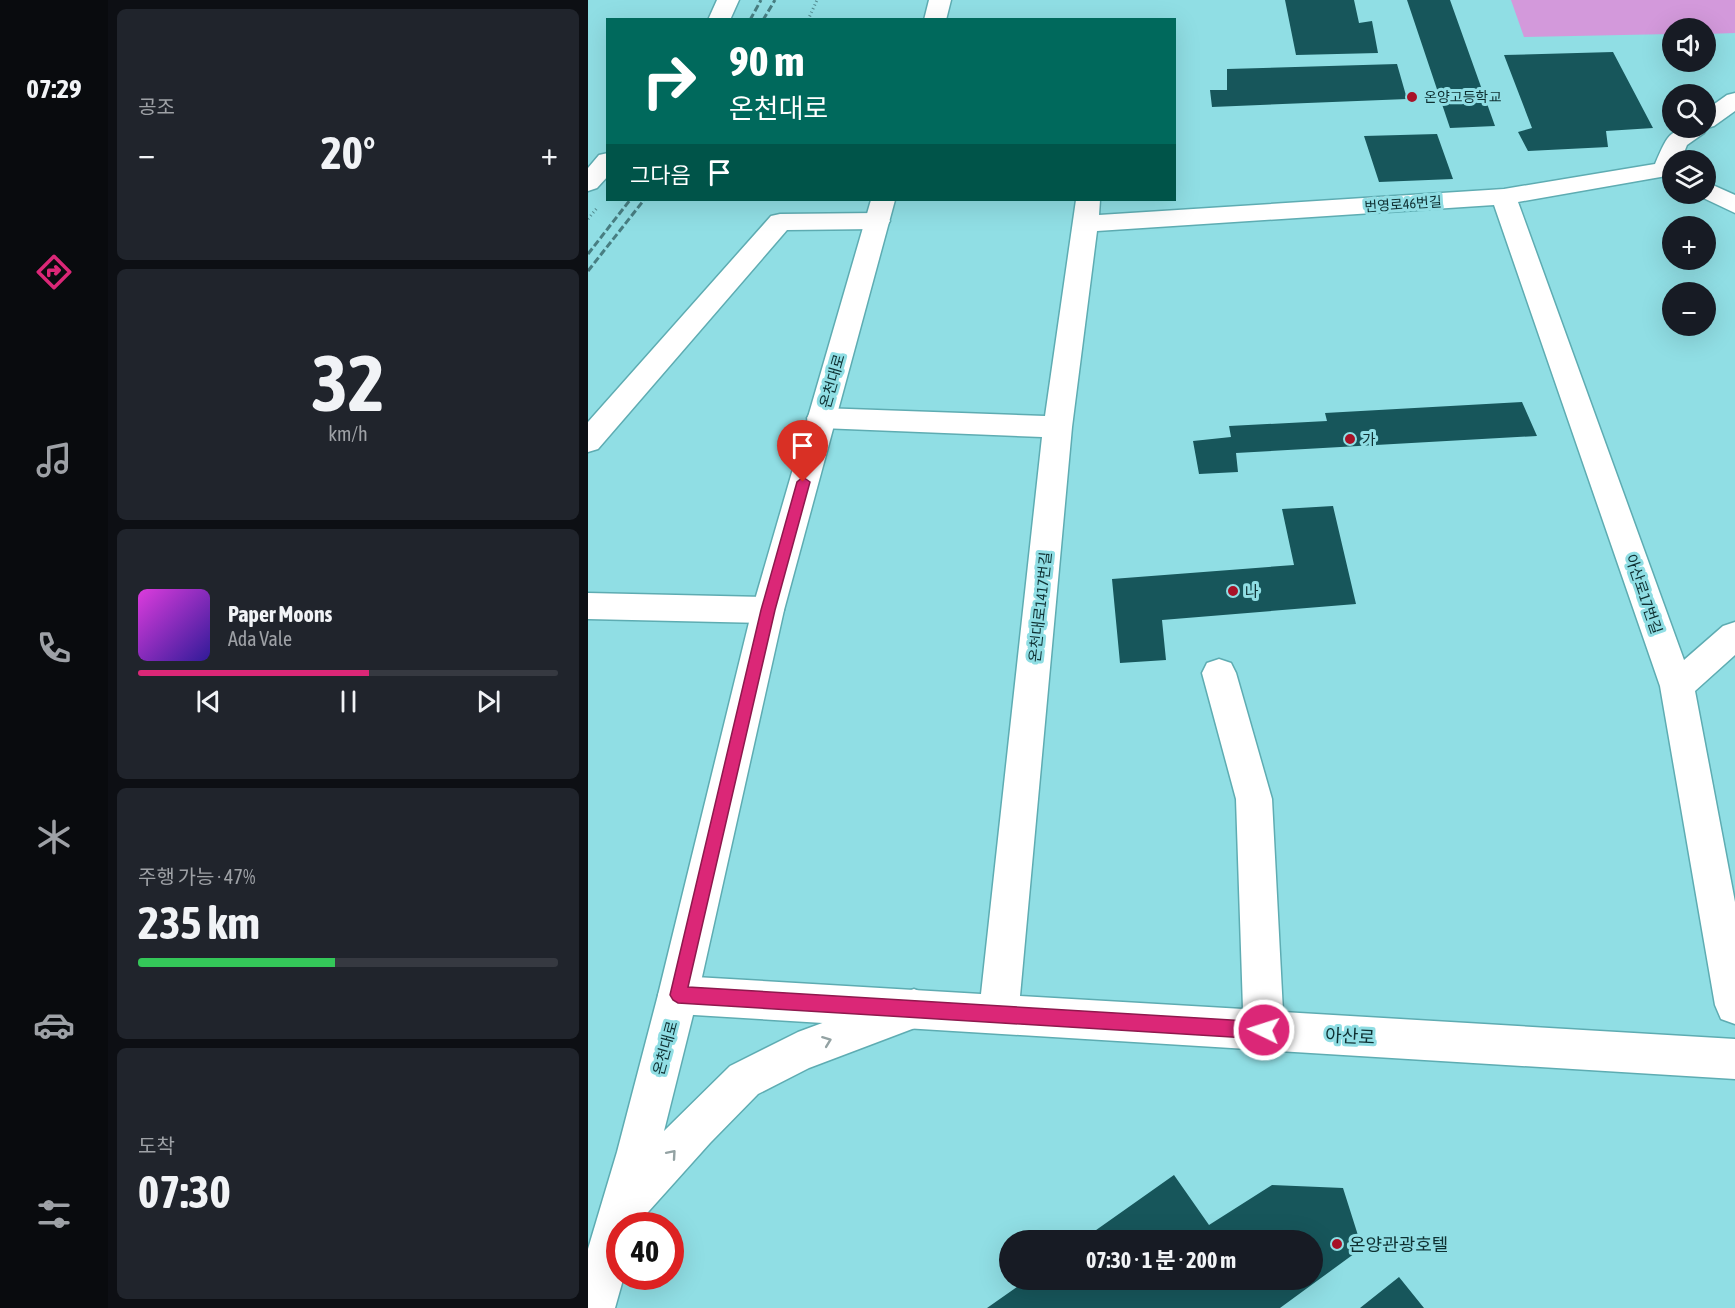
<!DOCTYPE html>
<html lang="ko">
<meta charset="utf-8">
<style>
:root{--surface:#171b24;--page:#20242c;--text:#f1f3f6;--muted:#9ea1a6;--line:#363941;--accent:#db2777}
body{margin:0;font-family:"Asap Condensed","Noto Sans KR",sans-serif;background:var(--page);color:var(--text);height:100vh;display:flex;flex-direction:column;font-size:22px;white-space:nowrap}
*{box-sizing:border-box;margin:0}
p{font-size:20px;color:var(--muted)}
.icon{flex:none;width:33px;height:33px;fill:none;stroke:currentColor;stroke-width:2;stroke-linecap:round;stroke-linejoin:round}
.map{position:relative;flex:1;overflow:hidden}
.drawer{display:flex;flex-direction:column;gap:9px;padding:9px;background:#0d0f14;width:480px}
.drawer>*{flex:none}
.banner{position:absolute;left:18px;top:18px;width:570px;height:183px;border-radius:0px;box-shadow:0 6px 24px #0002;background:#00695c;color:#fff;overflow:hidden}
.buttons{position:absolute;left:1074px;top:18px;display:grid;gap:12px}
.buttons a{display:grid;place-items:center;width:54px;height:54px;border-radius:50%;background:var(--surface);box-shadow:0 6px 24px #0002;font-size:30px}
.speed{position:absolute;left:18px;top:1212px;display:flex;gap:12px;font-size:30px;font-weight:700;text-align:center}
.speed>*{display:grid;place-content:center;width:78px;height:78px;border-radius:50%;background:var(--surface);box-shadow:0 6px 24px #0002;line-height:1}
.speed .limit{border:9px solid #d22;background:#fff;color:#111}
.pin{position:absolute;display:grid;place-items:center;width:51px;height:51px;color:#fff;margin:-62px -26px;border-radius:50% 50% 50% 0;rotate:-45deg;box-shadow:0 0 6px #0007}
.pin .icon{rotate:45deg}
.me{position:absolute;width:66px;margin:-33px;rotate:274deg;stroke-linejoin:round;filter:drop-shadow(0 0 4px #0008)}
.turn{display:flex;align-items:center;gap:21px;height:126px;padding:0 24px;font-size:27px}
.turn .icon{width:78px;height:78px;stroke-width:2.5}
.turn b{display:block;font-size:42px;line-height:51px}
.then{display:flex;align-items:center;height:57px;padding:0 24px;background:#0003;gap:12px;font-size:22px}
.big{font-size:45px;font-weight:700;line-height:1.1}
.drawer .tile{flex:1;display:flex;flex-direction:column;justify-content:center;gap:9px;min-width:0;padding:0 21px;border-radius:9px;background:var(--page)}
.drawer .dial{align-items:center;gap:0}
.dial b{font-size:78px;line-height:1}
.song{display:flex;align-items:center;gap:18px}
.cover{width:72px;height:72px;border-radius:9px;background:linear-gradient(135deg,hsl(300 70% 55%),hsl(250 70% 35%))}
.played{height:6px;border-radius:3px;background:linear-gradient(90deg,var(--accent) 55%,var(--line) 55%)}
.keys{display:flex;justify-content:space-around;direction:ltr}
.heat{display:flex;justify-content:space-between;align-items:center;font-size:33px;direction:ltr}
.charge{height:9px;border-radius:4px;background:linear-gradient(90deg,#34c759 47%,var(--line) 0)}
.trip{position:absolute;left:411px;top:1230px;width:324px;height:60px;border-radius:30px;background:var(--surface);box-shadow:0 6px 24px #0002;font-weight:700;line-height:60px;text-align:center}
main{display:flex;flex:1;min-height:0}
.tab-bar{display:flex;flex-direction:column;width:108px;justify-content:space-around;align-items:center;background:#090b0e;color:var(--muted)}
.tab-bar .icon{width:42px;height:42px}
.tab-bar .active{color:var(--accent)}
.tab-bar b{font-size:27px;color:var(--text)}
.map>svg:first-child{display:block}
.green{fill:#d399db}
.building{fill:#17565b}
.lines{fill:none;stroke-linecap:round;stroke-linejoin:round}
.minor-casing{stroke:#5eacb2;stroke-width:3}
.major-casing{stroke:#5eacb2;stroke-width:3}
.path{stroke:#528a8f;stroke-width:3;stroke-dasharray:1 3;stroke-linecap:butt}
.minor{fill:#fff;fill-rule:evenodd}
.major{fill:#fff;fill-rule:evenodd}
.rail{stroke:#487e82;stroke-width:3;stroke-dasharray:7 3;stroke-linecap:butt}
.oneway{stroke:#93a2a3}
.route{fill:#db2777;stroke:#8e194d;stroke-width:1.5}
.poi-dot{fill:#a81227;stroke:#90dee4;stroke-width:2}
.labels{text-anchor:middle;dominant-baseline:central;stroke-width:6;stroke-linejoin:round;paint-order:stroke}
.far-poi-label{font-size:14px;fill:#0e3032;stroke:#90dee4;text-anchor:start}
.far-street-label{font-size:14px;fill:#0e3032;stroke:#90dee4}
.street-label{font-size:15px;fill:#0e3032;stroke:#90dee4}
.poi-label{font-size:15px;fill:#0e3032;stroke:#90dee4;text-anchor:start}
.near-street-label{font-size:18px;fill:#0e3032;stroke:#90dee4}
.near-poi-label{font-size:18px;fill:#0e3032;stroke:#90dee4;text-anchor:start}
</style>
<main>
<nav class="tab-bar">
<b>07:29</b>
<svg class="icon active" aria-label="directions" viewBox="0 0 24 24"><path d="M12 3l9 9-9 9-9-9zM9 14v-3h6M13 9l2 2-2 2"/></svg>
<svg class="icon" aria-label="music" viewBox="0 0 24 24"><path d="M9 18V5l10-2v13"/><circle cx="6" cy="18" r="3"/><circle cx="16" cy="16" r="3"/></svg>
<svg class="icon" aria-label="phone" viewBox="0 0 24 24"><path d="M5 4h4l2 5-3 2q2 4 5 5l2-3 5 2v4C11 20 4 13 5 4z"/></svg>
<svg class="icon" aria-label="climate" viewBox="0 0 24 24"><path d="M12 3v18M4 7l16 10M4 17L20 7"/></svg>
<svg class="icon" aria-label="car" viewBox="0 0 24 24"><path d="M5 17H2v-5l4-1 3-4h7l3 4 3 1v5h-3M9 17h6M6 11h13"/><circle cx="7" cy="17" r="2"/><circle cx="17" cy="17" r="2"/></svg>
<svg class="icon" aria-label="filters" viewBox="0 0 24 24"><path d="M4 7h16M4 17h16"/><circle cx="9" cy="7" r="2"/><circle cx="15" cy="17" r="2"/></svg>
</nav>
<section class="drawer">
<div class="tile"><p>공조</p>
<div class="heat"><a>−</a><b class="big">20°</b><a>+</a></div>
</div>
<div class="tile dial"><b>32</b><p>km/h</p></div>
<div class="tile">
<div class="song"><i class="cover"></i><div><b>Paper Moons</b><p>Ada Vale</p></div></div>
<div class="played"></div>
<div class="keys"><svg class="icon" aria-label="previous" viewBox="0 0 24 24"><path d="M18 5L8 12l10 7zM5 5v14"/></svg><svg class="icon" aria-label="pause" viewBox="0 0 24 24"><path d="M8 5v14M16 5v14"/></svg><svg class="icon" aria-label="next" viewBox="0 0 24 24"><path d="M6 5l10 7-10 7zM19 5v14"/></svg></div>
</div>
<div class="tile"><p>주행 가능 · 47%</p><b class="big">235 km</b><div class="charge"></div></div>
<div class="tile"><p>도착</p><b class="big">07:30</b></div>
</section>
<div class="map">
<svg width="1147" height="1308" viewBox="0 0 1147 1308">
<rect width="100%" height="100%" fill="#90dee4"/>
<!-- green -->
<path class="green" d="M 923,0 L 1147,0 L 1147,33 L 1118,34 L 1118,28 L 1084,28 L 1084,34 L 936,37 Z"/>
<!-- building -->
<path class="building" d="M 697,0 L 766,0 L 771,23 L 784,21 L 790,53 L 708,55 Z
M 819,0 L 862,0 L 907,126 L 862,128 Z
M 1025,52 L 1065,128 L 1018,131 L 1020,147 L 940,151 L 930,132 L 944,128 L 916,55 Z
M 809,64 L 819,99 L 624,107 L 622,90 L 639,90 L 639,69 Z
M 849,134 L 865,179 L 791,182 L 776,136 Z
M 934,402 L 949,436 L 648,453 L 650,472 L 611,474 L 605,441 L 643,437 L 641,426 L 739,421 L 737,413 Z
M 745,506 L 768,604 L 574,620 L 578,660 L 532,663 L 524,579 L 706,565 L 694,509 Z
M 586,1175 L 621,1225 L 684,1185 L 755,1188 L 774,1248 L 692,1308 L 399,1308 L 439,1280 L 724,1280 L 724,1240 L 494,1240 Z
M 811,1277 L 836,1308 L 772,1308 Z"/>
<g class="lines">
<defs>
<path id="minor" d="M 129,0 L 151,0 L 142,20 L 120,20 Z
M 1147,93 L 1147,111 L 1126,126 L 1119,128 L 1116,133 L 1099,145 L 1093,160 L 1084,160 L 1084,175 L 930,202 L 1096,660 L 1135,626 L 1147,622 L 1147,655 L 1107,691 L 1147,902 L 1147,1024 L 1133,1019 L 1127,1005 L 1072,686 L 906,205 L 509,231 L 484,427 L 432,996 L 655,1009 L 648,799 L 614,673 L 619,663 L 631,659 L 643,663 L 648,673 L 684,799 L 695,1012 L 1147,1039 L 1147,1079 L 90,1014 L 76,1009 L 70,995 L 76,981 L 90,976 L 393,994 L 454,437 L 233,428 L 223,425 L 219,418 L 223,411 L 233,408 L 457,416 L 488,200 L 512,200 L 511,215 L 916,189 L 1067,164 C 1081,132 1081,128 1118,128 L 1118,110 L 1139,95 Z
M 20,153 L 20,176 L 9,188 L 0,191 L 0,168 L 11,155 Z
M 1118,182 L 1147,195 L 1147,213 L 1109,195 L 1108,194 L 1118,194 Z
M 289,213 L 298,215 L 302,221 L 298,227 L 289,229 L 199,230 L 10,449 L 0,452 L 0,422 L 183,216 L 192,214 Z
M 0,593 L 180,597 L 191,601 L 196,610 L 191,619 L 180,623 L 0,619 Z"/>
<path id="major" d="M 341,0 L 363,0 L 358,20 L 336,20 Z
M 283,200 L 307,200 L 196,610 L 110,995 L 76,1131 L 142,1066 L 210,1032 L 326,989 L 340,995 L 346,1009 L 340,1023 L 221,1068 L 170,1094 L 122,1143 L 52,1221 L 50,1226 L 32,1226 L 32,1276 L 36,1276 L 27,1308 L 0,1308 L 0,1249 L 29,1152 L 70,995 L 164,610 Z"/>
</defs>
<!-- minor casing -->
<use href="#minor" class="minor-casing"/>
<!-- major casing -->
<use href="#major" class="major-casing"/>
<!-- path -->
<path class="path" d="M 220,20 L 229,0
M 0,219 L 9,208"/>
<!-- minor -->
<use href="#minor" class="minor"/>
<!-- major -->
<use href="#major" class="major"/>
<!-- rail -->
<path class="rail" d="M 162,20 L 173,0
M 175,20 L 187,0
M 0,254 L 42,200
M 0,271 L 56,200"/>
</g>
<!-- one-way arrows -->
<defs><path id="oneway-chevron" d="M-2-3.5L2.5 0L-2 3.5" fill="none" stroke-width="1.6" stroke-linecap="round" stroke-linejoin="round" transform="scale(1.5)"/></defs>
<g class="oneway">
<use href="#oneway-chevron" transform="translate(239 1041) rotate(-21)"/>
<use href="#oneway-chevron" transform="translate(84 1154) rotate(-49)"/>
</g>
<!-- route -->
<path class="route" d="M 215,477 L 222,482 L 187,610 L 100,987 L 676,1022 L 681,1025 L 684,1030 L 681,1036 L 676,1039 L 90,1003 L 85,1000 L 82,995 L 173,610 L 209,482 Z"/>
<!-- markers -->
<g class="poi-dot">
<circle cx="824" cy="97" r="6"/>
<circle cx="762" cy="439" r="6"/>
<circle cx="645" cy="591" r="6"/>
<circle cx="749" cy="1244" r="6"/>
</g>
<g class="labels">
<!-- far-poi labels -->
<g class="far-poi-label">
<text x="836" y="97">온양고등학교</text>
</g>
<!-- far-street labels -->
<g class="far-street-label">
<text transform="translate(815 204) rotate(-4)">번영로46번길</text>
</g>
<!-- street labels -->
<g class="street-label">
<text transform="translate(244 381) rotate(-74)">온천대로</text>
<text transform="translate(1056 594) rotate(71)">아산로17번길</text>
<text transform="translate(452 607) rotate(-84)">온천대로1417번길</text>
<text transform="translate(77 1048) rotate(-75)">온천대로</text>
</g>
<!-- poi labels -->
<g class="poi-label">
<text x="774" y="439">가</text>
<text x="657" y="591">나</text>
</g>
<!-- near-street labels -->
<g class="near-street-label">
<text transform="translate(762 1036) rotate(3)">아산로</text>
</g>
<!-- near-poi labels -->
<g class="near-poi-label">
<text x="761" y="1244">온양관광호텔</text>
</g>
</g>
</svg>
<div class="buttons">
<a><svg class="icon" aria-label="sound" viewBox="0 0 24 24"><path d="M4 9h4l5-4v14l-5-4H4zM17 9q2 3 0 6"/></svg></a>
<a><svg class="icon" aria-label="search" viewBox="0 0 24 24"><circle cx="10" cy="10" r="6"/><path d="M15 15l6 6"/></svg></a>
<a><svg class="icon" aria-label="layers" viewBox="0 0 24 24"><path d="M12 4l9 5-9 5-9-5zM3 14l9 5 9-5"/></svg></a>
<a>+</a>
<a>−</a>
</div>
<div class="speed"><div class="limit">40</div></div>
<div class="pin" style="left:215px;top:482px;background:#d93025"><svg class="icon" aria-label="arrive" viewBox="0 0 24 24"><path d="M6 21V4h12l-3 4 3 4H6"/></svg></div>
<svg class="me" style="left:676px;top:1030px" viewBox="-20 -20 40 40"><circle r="17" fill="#db2777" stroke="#fff" stroke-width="3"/><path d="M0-11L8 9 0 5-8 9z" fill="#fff"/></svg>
<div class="trip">07:30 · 1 분 · 200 m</div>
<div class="banner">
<div class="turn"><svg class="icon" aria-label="right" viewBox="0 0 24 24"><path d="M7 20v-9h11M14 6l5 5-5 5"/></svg><div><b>90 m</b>온천대로</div></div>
<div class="then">그다음<svg class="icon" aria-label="arrive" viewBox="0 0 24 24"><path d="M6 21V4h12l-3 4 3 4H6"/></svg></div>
</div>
</div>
</main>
